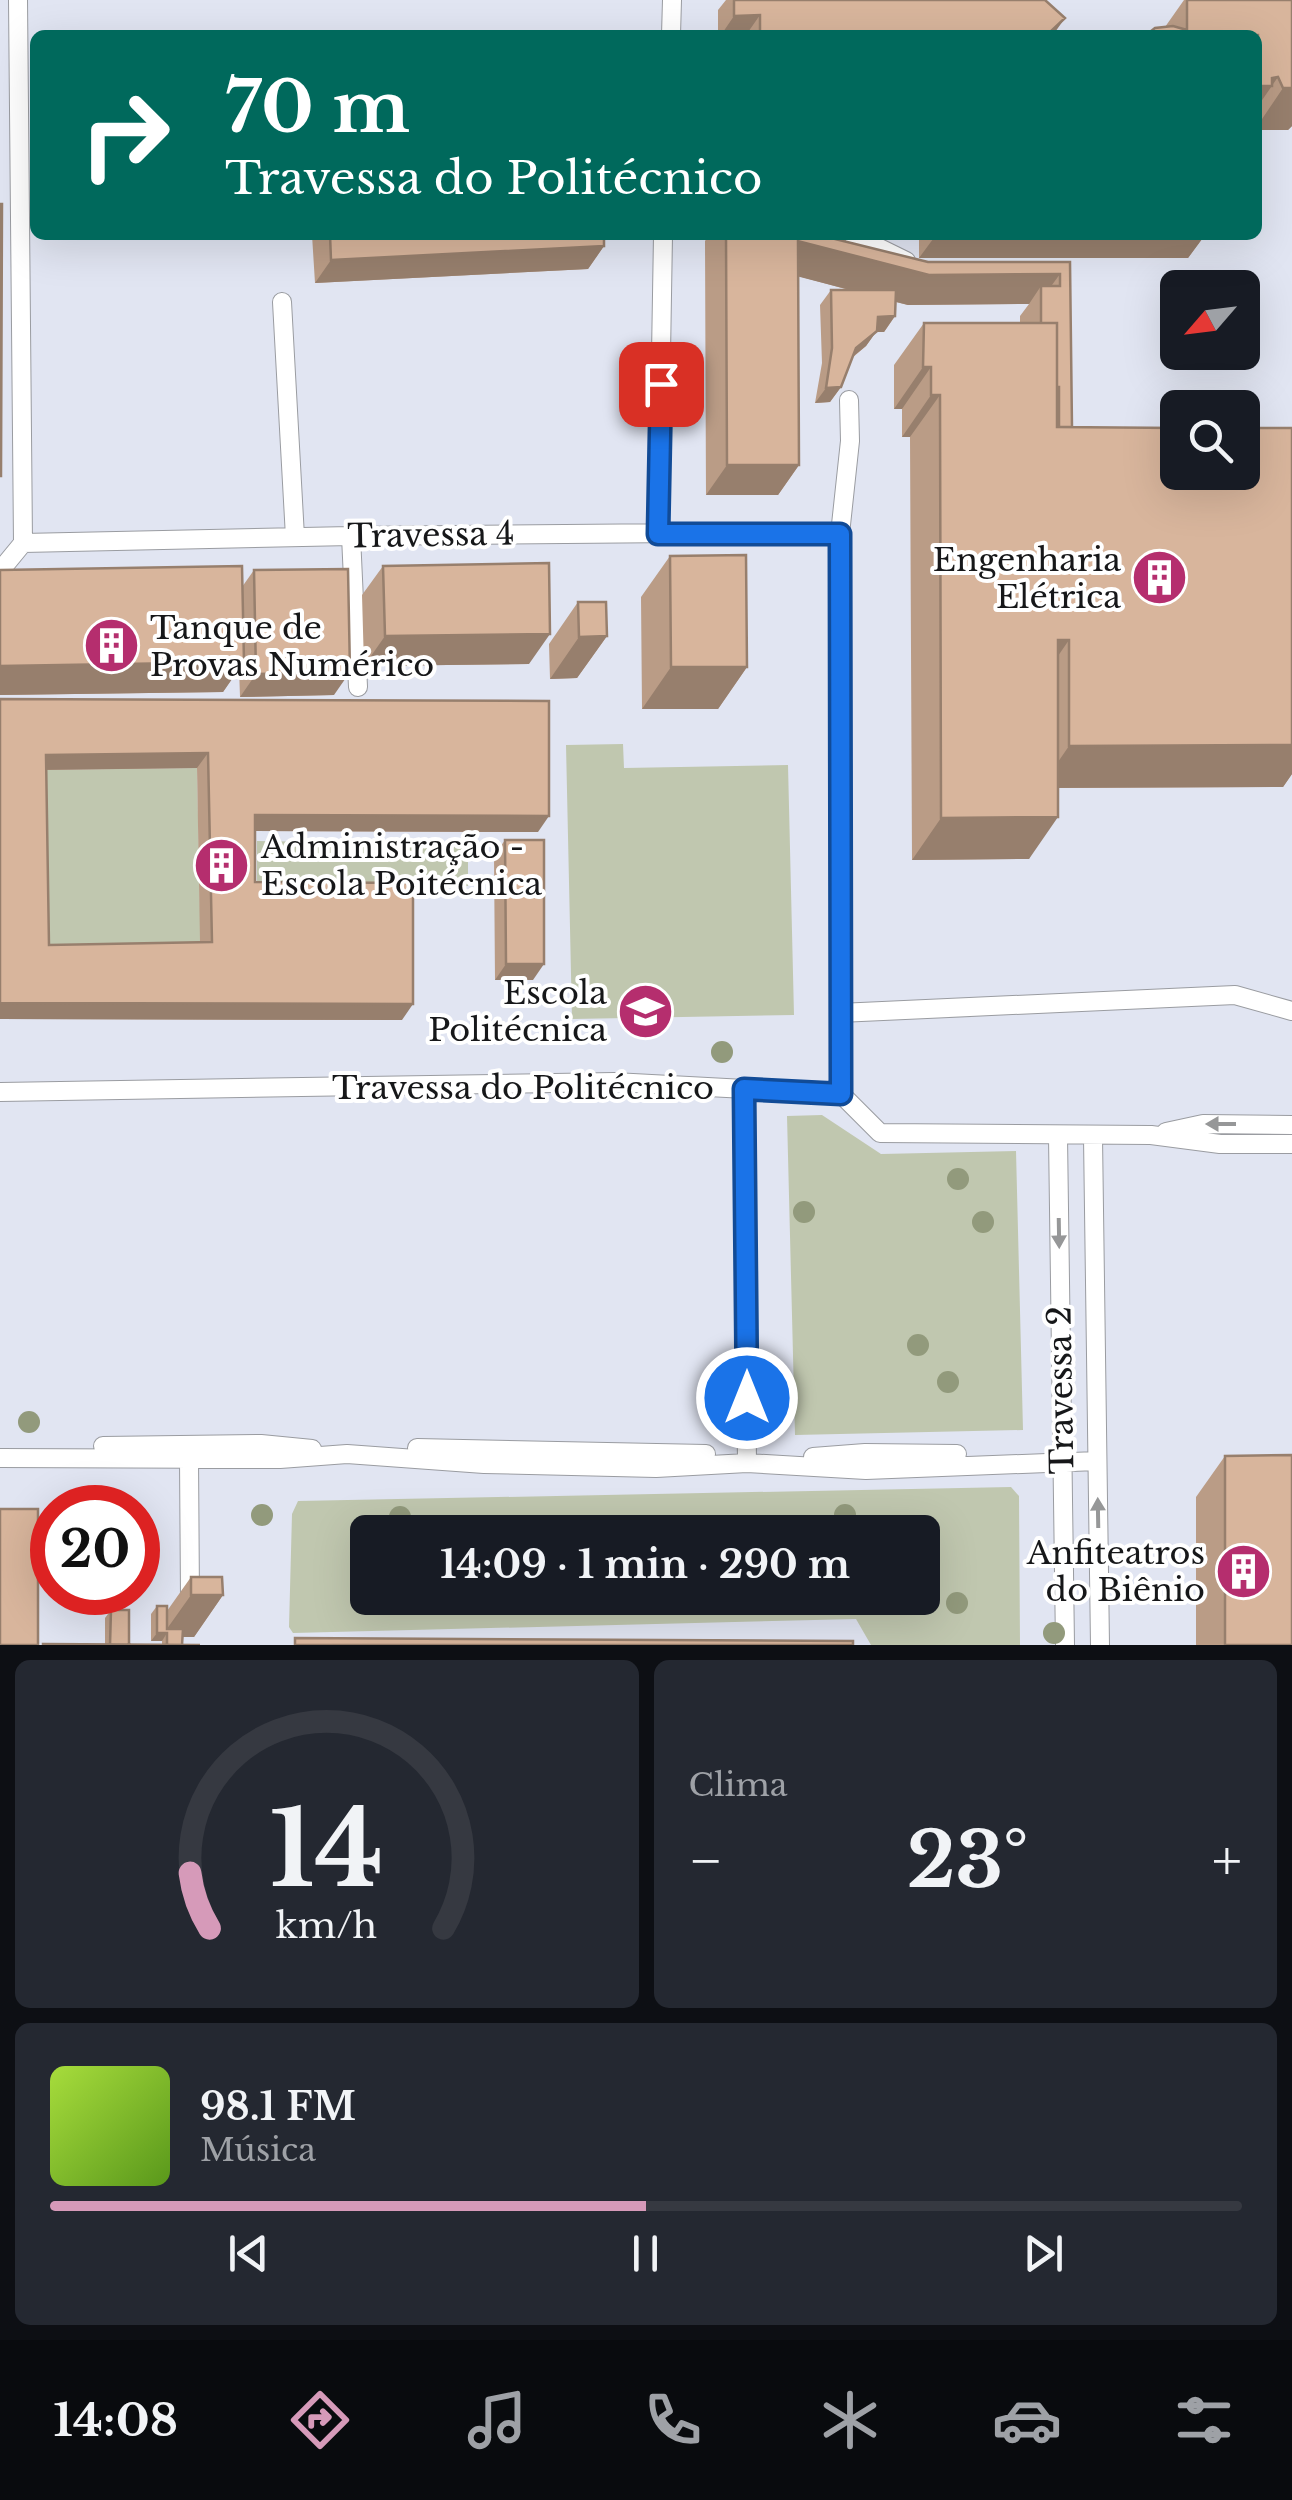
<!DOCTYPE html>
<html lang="pt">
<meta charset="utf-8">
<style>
:root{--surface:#171b24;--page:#242831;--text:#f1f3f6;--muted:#9ea1a6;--line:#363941;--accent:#d69ab9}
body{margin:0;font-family:"Libre Baskerville",serif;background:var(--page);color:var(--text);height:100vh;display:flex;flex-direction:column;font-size:38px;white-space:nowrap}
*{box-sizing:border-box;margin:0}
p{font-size:32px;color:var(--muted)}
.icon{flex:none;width:55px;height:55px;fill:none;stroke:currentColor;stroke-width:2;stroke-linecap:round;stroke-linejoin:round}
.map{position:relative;height:1645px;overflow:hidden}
.panel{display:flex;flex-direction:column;gap:15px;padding:15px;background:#0d0f14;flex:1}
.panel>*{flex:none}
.hud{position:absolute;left:30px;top:30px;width:1232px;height:210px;border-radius:15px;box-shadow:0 10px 40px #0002;background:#00695c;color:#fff;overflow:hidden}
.needle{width:65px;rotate:242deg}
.buttons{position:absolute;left:1160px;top:270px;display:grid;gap:20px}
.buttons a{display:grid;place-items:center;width:100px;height:100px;border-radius:15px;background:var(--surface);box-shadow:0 10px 40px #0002;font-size:50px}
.speed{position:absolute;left:30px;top:1485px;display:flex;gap:20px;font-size:50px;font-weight:700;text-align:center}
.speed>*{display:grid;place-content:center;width:130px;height:130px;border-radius:50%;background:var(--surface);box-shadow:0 10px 40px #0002;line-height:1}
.speed .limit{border:15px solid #d22;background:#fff;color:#111}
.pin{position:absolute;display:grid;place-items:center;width:85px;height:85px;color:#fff;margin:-42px;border-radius:20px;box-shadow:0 5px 15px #0006}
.me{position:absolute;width:110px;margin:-55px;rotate:0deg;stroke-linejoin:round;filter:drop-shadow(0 0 8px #0008)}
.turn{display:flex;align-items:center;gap:35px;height:210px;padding:0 30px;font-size:45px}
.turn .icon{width:130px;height:130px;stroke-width:2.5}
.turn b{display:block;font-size:70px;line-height:85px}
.big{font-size:75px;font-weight:800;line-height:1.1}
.panel .widget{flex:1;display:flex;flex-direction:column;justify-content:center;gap:15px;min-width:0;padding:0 35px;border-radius:15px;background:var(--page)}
.panel .dial{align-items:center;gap:0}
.dial svg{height:260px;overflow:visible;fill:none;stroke:var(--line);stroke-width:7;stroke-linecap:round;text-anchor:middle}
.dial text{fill:var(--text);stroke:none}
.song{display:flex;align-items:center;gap:30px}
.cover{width:120px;height:120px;border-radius:15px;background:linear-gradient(135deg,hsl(80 70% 55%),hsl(90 70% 35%))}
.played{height:10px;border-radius:5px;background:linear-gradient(90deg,var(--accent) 50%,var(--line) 50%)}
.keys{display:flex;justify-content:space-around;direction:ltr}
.heat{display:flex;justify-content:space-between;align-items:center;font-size:55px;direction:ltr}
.panel .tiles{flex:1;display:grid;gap:15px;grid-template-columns:1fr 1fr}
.widget:last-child{grid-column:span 2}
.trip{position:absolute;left:350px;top:1515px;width:590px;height:100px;border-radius:15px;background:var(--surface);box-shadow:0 10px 40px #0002;font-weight:800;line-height:100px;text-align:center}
.dock{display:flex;height:160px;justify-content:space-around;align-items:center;background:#090b0e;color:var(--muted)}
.dock .icon{width:70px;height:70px}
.dock .on{color:var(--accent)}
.dock b{font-size:45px;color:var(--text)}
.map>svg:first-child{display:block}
.built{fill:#e1e5f2;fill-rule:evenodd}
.green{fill:#c0c7af;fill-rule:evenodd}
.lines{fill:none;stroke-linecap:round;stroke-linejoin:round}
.service-casing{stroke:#9a9ca1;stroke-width:20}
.service{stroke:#fff;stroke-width:18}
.tree{fill:#929a7c}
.wall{fill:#ba9c86;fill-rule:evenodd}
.shaded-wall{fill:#977f6d}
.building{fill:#d8b59c;stroke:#977f6d;stroke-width:2.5;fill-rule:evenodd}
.oneway{fill:#969798}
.route-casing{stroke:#114b97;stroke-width:25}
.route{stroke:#1a73e8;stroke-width:18}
.labels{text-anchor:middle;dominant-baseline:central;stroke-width:8;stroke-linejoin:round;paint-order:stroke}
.street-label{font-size:32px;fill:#161719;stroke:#fff}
.poi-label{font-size:32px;fill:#161719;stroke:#fff;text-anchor:end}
</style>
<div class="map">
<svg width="1292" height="1645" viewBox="0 0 1292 1645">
<rect width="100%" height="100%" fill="#eff1f7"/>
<!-- built -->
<path class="built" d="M 0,0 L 1292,0 L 1292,1645 L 0,1645 ZM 35,35 L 1258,35 L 1258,235 L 35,235 ZM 1178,288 L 1242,288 L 1242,352 L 1178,352 ZM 1178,408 L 1242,408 L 1242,472 L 1178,472 ZM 52,1508 L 138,1508 L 138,1592 L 52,1592 ZM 368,1532 L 922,1532 L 922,1598 L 368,1598 Z"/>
<!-- green -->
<path class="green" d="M 623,744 L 624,768 L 788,765 L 794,1015 L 572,1019 L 566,745 Z
M 197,768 L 201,958 L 38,960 L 35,770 Z
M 257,841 L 468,844 L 468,886 L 257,883 Z
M 822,1115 L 881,1154 L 1016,1151 L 1023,1430 L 795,1435 L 787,1116 Z
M 1011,1487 L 1019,1496 L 1020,1645 L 871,1645 L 856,1619 L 293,1633 L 289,1627 L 292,1514 L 298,1501 ZM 922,1532 L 922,1598 L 368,1598 L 368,1532 Z"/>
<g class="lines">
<defs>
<path id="service" d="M 671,35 L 672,0
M 853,235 L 906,261
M 282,302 L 295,537
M 658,534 L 663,235
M 351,536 L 358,687
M 23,543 L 351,536 L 795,532 L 840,534
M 0,571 L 23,543 L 18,0
M 839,1013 L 1235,995 L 1292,1011
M 743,1089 L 747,1463
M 0,1092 L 614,1082 L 841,1094 L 880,1133 L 1151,1135 L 1220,1144 L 1292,1144
M 841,1094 L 840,534 L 850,441 L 849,400
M 1166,1132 L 1203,1124 L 1292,1125
M 1058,1136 L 1065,1645
M 1093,1137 L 1100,1645
M 103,1446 L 261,1444 L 312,1449
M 417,1448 L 706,1454
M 813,1457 L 865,1453 L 957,1454
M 0,1458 L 280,1459 L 347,1454 L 484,1464 L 656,1468 L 747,1463 L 866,1470 L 1097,1461
M 189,1459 L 190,1598"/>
</defs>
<!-- service casing -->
<use href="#service" class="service-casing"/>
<!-- service -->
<use href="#service" class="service"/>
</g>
<!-- trees -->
<g class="tree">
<circle cx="722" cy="1052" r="11"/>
<circle cx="958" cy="1179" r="11"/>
<circle cx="804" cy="1212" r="11"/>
<circle cx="983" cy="1222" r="11"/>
<circle cx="918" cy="1345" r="11"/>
<circle cx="948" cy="1382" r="11"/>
<circle cx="29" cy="1422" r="11"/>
<circle cx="262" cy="1515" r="11"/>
<circle cx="845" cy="1515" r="11"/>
<circle cx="400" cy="1517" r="11"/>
<circle cx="957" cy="1603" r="11"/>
<circle cx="1054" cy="1633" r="11"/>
</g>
<!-- wall -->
<path class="wall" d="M 726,0 L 1045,0 L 1053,35 L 718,35 L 718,10 Z
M 1184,0 L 1292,0 L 1292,126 L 1288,130 L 1258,130 L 1258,35 L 1148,35 L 1151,31 L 1165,27 Z
M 312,235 L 604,235 L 604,246 L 588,269 L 315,283 Z
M 709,235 L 819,235 L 928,262 L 1070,262 L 1072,427 L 1292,428 L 1292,774 L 1283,787 L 1058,788 L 1029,859 L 912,860 L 910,437 L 902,437 L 902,409 L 894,409 L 894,365 L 924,323 L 1020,323 L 1020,316 L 1029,304 L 908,305 L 896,302 L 895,316 L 884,332 L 876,332 L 866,346 L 852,358 L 841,387 L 830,402 L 815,403 L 822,363 L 820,305 L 831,290 L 849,290 L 798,276 L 799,465 L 778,495 L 706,495 L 705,241 Z
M 919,235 L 1205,235 L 1188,258 L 919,258 Z
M 670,556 L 747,667 L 718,709 L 642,709 L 641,597 Z
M 383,566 L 529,664 L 364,666 L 362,595 Z
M 0,570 L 242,587 L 254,570 L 334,695 L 240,697 L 239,668 L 223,692 L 0,695 Z
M 578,602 L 607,636 L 577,678 L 550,679 L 549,644 Z
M 0,699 L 538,832 L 255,831 L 255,882 L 402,1020 L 0,1019 ZM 197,768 L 200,942 L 49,945 L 46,770 Z
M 505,840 L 533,980 L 495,980 L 494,856 Z
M 1225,1456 L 1292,1645 L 1196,1645 L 1196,1497 Z
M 191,1577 L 223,1595 L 194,1637 L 183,1637 L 182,1645 L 105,1645 L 105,1618 L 111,1610 L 129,1645 L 162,1645 L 162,1641 L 151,1641 L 151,1614 L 157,1606 L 167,1611 Z"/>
<!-- shaded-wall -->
<path class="shaded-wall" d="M 760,15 L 746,35 L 721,35 L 734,16 Z
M 1065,18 L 1053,35 L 1047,35 Z
M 1278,77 L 1258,106 L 1258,86 L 1272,78 Z
M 1283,88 L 1292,88 L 1292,126 L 1288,130 L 1258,130 L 1258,125 Z
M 936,235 L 1205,235 L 1188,258 L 919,258 Z
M 798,241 L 929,275 L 1060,274 L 1041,300 L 1041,286 L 1029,304 L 908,305 L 777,271 Z
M 604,246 L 588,269 L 315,283 L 331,260 Z
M 895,316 L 884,332 L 876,332 L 866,346 L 845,363 L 878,317 Z
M 923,367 L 931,367 L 902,409 L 894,409 Z
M 841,387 L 830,402 L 815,403 L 826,388 Z
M 931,395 L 940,395 L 910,437 L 902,437 Z
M 727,465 L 799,465 L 778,495 L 706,495 Z
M 550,634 L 529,664 L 364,666 L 385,636 Z
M 607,636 L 577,678 L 550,679 L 579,637 Z
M 1058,640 L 1069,640 L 1040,682 Z
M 244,662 L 223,692 L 0,695 L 0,666 Z
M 671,667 L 747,667 L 718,709 L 642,709 Z
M 350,672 L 334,695 L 240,697 L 256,674 Z
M 1292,745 L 1292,774 L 1283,787 L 1040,788 L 1069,746 Z
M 208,753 L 197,768 L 35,770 L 46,755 Z
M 255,815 L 549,816 L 538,832 L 244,831 Z
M 1058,817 L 1029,859 L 912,860 L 941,818 Z
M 506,964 L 544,964 L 533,980 L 495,980 Z
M 0,1003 L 413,1004 L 402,1020 L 0,1019 Z
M 191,1595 L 223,1595 L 194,1637 L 167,1637 L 167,1633 L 162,1641 L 151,1641 L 157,1633 L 164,1633 Z"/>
<!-- building -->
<path class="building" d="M 734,0 L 1045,0 L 1065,18 L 1047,35 L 760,35 L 760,15 L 734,16 Z
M 1187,0 L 1292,0 L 1292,88 L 1283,88 L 1278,77 L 1272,78 L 1272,86 L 1258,86 L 1258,35 L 1151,35 L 1151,31 L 1155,28 L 1173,26 L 1187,30 Z
M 0,204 L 2,204 L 1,476 L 0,476 Z
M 330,235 L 604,235 L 604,246 L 331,260 Z
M 726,235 L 819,235 L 928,262 L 1070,262 L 1072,427 L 1059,427 L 1059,387 L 1057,387 L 1057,323 L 1041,323 L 1041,286 L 1060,286 L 1060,274 L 929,275 L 798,241 L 799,465 L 727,465 Z
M 831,290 L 896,290 L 895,316 L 878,317 L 877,331 L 856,348 L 841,387 L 826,388 L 832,348 Z
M 924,323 L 1057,323 L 1057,427 L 1178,428 L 1178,472 L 1242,472 L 1242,428 L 1292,428 L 1292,745 L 1069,746 L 1069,640 L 1058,640 L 1058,817 L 941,818 L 940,395 L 931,395 L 931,367 L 923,367 Z
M 746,555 L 747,667 L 671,667 L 670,556 Z
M 549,563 L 550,634 L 385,636 L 383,566 Z
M 242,566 L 244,662 L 0,666 L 0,570 Z
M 348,569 L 350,672 L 256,674 L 254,570 Z
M 578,602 L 606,602 L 607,636 L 579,637 Z
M 0,699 L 549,701 L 549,816 L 255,815 L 255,882 L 413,883 L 413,1004 L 0,1003 ZM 208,753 L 212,942 L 49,945 L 46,755 Z
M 505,840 L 544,840 L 544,964 L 506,964 Z
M 1292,1455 L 1292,1645 L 1225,1645 L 1225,1456 Z
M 0,1509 L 38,1509 L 38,1645 L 0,1645 Z
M 191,1577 L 222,1577 L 223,1595 L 191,1595 Z
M 157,1606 L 167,1606 L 167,1629 L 183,1629 L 182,1645 L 167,1645 L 167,1633 L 157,1633 Z
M 111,1610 L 129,1610 L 129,1645 L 110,1645 Z
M 295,1638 L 853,1641 L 853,1645 L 295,1645 Z
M 43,1644 L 200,1645 L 43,1645 Z"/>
<!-- one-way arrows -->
<defs><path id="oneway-solid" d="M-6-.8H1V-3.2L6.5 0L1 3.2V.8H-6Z" transform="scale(2.5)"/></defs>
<g class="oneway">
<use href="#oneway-solid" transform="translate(1221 1124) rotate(-180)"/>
<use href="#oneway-solid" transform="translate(1059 1233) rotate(89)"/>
<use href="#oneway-solid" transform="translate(1098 1513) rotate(-91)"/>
</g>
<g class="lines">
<defs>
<path id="route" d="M 661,384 L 658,534 L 840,534 L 841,1094 L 744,1089 L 747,1398"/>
</defs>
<!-- route casing -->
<use href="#route" class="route-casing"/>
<!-- route -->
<use href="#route" class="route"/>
</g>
<!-- icons -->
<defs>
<symbol id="building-disc" viewBox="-11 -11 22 22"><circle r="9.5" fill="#b52e6e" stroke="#fff"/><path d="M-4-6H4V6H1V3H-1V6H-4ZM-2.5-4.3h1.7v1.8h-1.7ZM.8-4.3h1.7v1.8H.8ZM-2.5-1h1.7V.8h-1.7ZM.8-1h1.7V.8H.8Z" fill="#fff"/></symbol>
<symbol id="university-disc" viewBox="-11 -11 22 22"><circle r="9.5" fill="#b52e6e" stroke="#fff"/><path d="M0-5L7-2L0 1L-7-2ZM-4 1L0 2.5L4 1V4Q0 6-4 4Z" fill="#fff"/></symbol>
</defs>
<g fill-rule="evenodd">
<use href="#building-disc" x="1128" y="546" width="63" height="63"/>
<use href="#building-disc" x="80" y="614" width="63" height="63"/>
<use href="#building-disc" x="190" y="834" width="63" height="63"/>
<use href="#university-disc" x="614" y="980" width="63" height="63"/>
<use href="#building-disc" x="1212" y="1540" width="63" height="63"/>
</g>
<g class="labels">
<!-- street labels -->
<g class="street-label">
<text transform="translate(431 535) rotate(-1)">Travessa 4</text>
<text x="523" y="1088">Travessa do Politécnico</text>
<text transform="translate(1061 1390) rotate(-91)">Travessa 2</text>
</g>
<!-- poi labels -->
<g class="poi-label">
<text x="1121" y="560">Engenharia<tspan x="1121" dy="37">Elétrica</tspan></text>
<text x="150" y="628" text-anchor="start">Tanque de<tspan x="150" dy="37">Provas Numérico</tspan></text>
<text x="261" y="847" text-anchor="start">Administração -<tspan x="261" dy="37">Escola Poitécnica</tspan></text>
<text x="607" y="993">Escola<tspan x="607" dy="37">Politécnica</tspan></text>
<text x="1205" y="1553">Anfiteatros<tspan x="1205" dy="37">do Biênio</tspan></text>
</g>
</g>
</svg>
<div class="buttons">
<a><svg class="needle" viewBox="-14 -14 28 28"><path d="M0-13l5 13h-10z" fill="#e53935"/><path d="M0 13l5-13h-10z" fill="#9ea1a6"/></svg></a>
<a><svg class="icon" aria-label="search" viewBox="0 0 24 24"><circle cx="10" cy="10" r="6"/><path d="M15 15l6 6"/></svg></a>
</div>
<div class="speed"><div class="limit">20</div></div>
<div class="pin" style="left:661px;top:384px;background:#d93025"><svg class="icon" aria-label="arrive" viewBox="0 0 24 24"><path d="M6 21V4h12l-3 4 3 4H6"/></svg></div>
<svg class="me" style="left:747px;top:1398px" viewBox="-20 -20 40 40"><circle r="17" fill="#1a73e8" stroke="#fff" stroke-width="3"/><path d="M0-11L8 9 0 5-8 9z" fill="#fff"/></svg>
<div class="trip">14:09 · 1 min · 290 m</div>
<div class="hud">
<div class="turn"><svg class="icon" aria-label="right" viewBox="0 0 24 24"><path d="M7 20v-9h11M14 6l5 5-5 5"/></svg><div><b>70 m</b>Travessa do Politécnico</div></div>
</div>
</div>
<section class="panel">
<div class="tiles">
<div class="widget dial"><svg viewBox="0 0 100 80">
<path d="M14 69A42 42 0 1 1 86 69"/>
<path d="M14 69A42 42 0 0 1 8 52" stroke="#d69ab9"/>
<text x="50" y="56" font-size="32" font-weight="700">14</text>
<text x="50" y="72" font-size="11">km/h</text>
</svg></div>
<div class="widget"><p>Clima</p>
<div class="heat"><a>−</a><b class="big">23°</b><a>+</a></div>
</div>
<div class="widget">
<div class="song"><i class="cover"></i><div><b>98.1 FM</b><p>Música</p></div></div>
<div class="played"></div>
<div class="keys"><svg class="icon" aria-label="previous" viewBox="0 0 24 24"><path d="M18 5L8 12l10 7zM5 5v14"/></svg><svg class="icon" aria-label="pause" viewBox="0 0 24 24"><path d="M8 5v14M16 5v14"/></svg><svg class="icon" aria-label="next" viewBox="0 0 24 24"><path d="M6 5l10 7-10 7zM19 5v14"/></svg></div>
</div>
</div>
</section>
<nav class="dock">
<b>14:08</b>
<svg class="icon on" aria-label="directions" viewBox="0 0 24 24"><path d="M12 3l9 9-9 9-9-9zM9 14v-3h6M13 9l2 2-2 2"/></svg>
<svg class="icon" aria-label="music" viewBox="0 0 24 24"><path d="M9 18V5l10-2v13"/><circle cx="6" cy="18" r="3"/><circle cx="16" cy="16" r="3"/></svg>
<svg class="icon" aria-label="phone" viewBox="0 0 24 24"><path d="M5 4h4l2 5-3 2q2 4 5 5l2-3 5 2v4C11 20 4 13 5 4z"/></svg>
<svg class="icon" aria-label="climate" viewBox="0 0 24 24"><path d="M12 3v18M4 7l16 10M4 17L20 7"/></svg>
<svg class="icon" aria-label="car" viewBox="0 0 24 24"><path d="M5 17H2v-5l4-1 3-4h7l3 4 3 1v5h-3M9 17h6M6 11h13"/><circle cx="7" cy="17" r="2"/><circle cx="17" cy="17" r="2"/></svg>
<svg class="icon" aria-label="filters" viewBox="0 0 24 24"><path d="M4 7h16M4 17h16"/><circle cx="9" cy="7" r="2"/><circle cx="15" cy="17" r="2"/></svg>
</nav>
